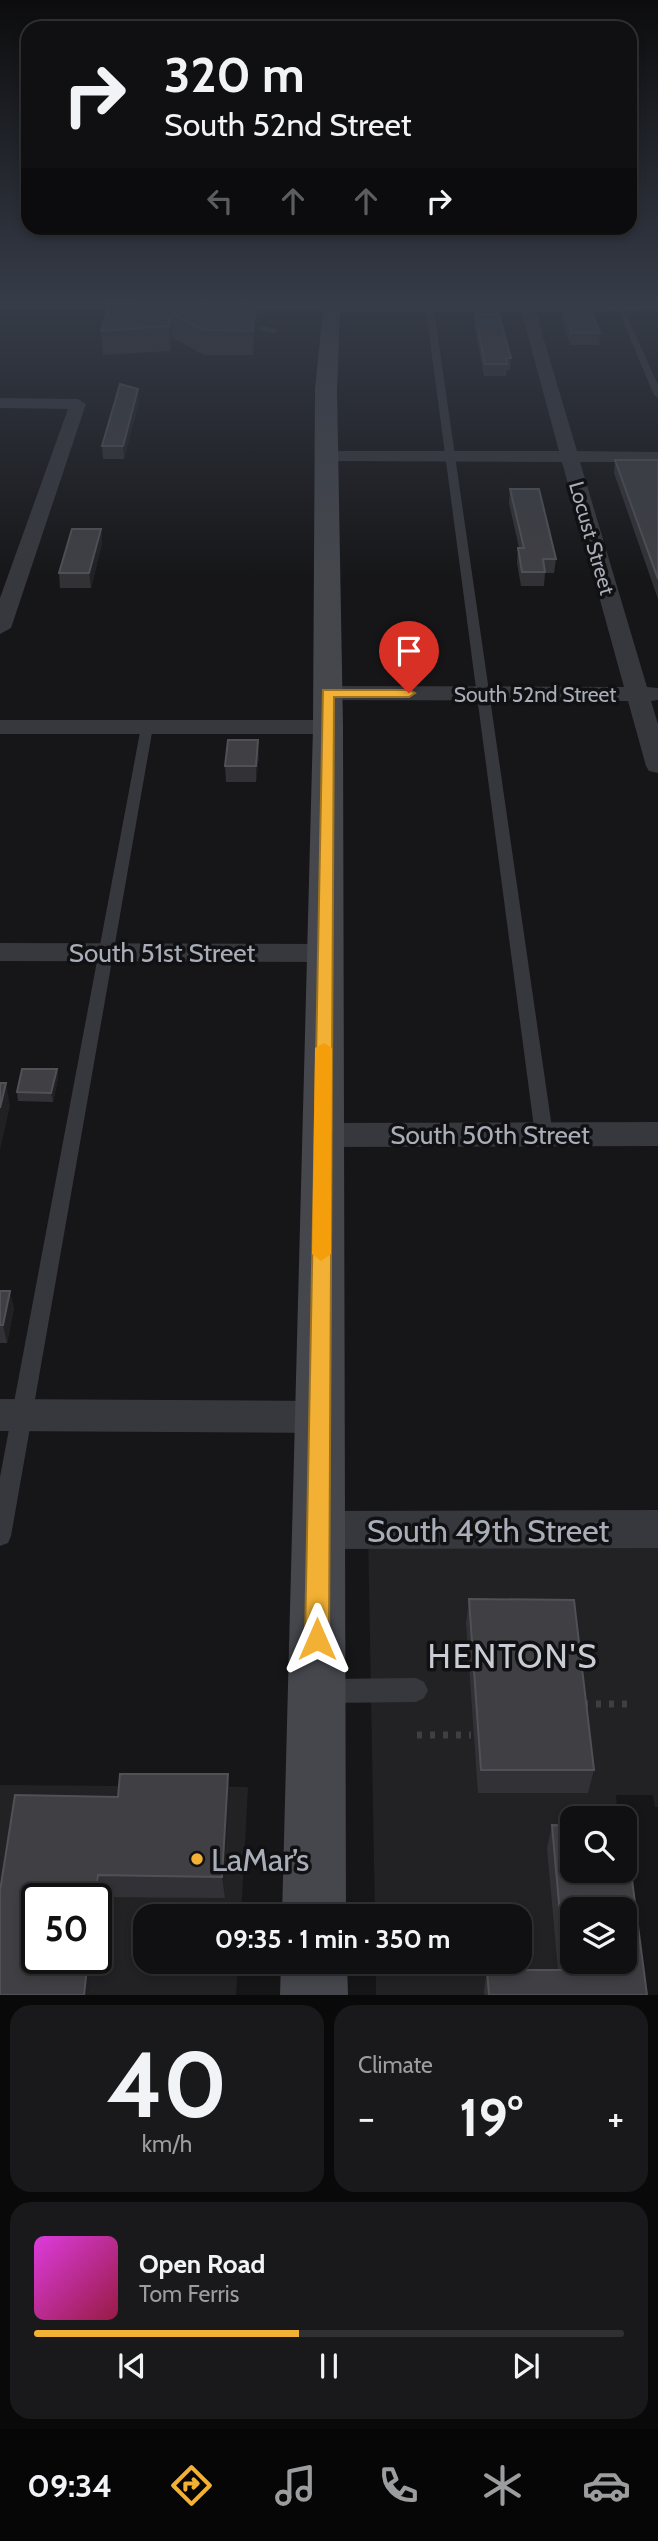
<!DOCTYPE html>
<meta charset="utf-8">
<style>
:root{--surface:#101012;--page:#19191b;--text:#f1f3f6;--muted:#9c9d9f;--line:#303032;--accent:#f2b134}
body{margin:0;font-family:Cabin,sans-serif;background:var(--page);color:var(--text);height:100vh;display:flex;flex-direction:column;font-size:26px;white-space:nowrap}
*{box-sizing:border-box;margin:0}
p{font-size:23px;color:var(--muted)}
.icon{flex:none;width:38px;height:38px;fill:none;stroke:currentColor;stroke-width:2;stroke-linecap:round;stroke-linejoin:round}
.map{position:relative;height:1995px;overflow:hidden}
.drawer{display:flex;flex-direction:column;gap:10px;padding:10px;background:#09090a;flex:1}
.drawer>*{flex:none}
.banner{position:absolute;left:21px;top:21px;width:616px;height:214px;border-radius:21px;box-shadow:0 4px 10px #0003,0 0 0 2px var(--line);background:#101012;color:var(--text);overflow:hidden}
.fabs{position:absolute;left:560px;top:1806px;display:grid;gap:14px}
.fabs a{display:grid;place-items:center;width:77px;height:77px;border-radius:14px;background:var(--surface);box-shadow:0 4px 10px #0003,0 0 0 2px var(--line);font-size:35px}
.speed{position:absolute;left:21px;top:1883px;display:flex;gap:14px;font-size:35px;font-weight:700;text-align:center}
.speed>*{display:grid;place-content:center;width:91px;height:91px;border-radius:50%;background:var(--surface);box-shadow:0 4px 10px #0003,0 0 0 2px var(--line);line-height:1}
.speed .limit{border:4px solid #111;border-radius:10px;background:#fff;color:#111}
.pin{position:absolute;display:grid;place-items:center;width:60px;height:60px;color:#fff;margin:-72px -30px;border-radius:50% 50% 50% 0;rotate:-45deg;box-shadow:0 0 7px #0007}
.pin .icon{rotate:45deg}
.me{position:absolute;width:77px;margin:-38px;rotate:0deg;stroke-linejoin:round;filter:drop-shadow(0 0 5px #0008)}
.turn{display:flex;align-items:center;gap:24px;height:147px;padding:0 28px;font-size:32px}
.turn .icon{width:91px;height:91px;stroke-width:2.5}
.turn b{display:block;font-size:49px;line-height:60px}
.lanes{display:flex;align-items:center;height:66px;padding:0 28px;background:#0003;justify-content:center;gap:35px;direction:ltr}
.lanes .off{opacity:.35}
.big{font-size:52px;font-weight:700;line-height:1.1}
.drawer .tile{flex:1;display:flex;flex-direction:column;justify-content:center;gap:10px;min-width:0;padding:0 24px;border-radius:21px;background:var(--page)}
.drawer .dial{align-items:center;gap:0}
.dial b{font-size:91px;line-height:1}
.song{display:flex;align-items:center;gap:21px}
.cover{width:84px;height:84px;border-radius:10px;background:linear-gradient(135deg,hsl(300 70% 55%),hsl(340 70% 35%))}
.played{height:7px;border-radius:4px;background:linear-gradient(90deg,var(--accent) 45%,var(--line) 45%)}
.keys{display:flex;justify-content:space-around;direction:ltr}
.heat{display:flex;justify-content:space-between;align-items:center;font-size:38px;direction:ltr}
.drawer .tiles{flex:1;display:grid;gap:10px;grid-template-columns:1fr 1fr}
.tile:last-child{grid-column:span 2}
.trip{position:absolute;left:133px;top:1904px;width:399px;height:70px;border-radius:21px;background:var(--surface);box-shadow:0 4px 10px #0003,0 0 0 2px var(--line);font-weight:700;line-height:70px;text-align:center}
.tabs{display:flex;height:112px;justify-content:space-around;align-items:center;background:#060607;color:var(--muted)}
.tabs .icon{width:49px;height:49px}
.tabs .on{color:var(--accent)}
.tabs b{font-size:32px;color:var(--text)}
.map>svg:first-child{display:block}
.built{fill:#222225;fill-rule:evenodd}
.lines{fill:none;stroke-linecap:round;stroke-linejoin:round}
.path{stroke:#3d3f44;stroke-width:7;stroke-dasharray:5 8;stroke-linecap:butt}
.lane{fill:#37383d;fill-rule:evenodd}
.street{fill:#37383d;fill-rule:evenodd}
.secondary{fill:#45474d;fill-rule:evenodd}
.wall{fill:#323236}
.shaded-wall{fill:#212124}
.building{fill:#3f3f44;stroke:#4f5156;stroke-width:2;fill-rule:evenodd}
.route{fill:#f2b134;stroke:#9d7322;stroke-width:2}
.slow{fill:#f59e0b}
.poi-dot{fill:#f2b134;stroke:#111113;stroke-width:2.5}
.labels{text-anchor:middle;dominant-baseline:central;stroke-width:7;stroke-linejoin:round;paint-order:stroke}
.far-street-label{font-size:21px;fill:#a8adb8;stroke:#111113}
.street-label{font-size:26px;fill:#a8adb8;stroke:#111113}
.near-street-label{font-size:32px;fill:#a8adb8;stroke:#111113}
.near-poi-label{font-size:32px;fill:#a8adb8;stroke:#111113;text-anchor:start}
.near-neighbourhood-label{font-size:33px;letter-spacing:2px;fill:#c9ccd4;stroke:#111113}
</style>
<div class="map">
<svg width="658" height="1995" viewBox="0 0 658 1995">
<rect width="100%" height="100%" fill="#161618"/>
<!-- built -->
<path class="built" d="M 658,1529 L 658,1807 L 655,1807 L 653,1795 L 616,1795 L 618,1818 L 572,1818 L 572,1871 L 624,1871 L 639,1995 L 376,1995 L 376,1962 L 520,1962 L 520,1916 L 375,1916 L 368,1530 ZM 572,1909 L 625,1909 L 625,1962 L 572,1962 Z
M 0,1785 L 248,1787 L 241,1916 L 145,1916 L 145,1962 L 238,1962 L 236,1995 L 0,1995 ZM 37,1899 L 96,1899 L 96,1958 L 37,1958 Z"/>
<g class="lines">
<!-- path -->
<path class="path" d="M 583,1704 L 633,1704
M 417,1735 L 471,1735"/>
<!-- lane -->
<path class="lane" d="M 617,307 L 624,309 L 658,385 L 658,398 L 654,395 Z
M 430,308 L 434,310 L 553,1135 L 550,1139 L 538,1139 L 535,1135 L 426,310 Z
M 262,326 L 276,329 L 277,331 L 273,333 L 259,330 Z
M 147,723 L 153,727 L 11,1536 L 8,1543 L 0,1546 L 0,1477 L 141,727 Z
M 416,1678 L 424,1682 L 428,1690 L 424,1698 L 416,1702 L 326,1703 L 318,1699 L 314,1691 L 318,1683 L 326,1679 Z"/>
<!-- street -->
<path class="street" d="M 528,306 L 535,310 L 577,451 L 658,452 L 658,462 L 580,462 L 647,687 L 658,688 L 658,700 L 651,701 L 658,724 L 658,773 L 649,771 L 646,766 L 628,701 L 328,700 L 320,698 L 316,693 L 320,688 L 328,686 L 624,687 L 562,462 L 327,461 L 318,456 L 327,451 L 559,451 L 521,310 Z
M 0,398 L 78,399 L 86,404 L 11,628 L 0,634 L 0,598 L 68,409 L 0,408 Z
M 0,720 L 328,720 L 336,722 L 340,727 L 336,732 L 328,734 L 0,734 Z
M 0,943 L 325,944 L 335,947 L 339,953 L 335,959 L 325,962 L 0,961 Z
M 658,1122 L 658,1146 L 323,1147 L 311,1143 L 307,1135 L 311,1127 L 323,1123 Z
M 0,1399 L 319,1401 L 333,1405 L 339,1417 L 333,1429 L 319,1433 L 0,1431 Z
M 658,1510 L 658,1548 L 318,1549 L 303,1543 L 297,1530 L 303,1517 L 318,1511 Z"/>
<!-- secondary -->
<path class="secondary" d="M 0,301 L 658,301 L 658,311 L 340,312 L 337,389 L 343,727 L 346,1916 L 282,1916 L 313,727 L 315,389 L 323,310 L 0,309 Z
M 281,1962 L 347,1962 L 348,1995 L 280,1995 Z"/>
</g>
<!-- wall -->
<path class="wall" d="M 209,301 L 256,301 L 257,321 L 256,321 L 253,355 L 204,355 L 173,338 L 170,351 L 103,355 L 101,331 L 208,306 Z
M 563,309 L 600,333 L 599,345 L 570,345 L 561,320 Z
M 475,314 L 511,358 L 510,370 L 507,370 L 506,376 L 484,376 L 474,325 Z
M 139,401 L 124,459 L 103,459 L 102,446 Z
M 615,460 L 658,460 L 658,599 L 614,473 Z
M 510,489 L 556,559 L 554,573 L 545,573 L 544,586 L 521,586 L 517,563 L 518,548 L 519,548 L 509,503 Z
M 101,529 L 102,543 L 91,588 L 60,588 L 59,573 Z
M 259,755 L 256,782 L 226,782 L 225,766 Z
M 57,1069 L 58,1078 L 53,1102 L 18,1101 L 17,1092 Z
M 0,1291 L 14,1308 L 7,1343 L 0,1343 Z
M 469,1599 L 594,1770 L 588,1793 L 478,1793 L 466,1623 Z
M 118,1797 L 230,1797 L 225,1898 L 102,1897 L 96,1952 L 96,1899 L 95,1958 L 91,1995 L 0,1995 Z
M 552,1825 L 647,1995 L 484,1995 L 484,1990 L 487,1970 L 558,1970 L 547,1848 Z"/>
<!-- shaded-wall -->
<path class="shaded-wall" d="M 255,305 L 256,329 L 253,355 L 253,331 Z
M 171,314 L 173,338 L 170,351 L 169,326 Z
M 138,389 L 139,401 L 124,459 L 123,446 Z
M 101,529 L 102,543 L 91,588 L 89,573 Z
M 258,740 L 259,755 L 256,782 L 256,766 Z
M 57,1069 L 58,1078 L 53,1102 L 51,1093 Z
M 6,1083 L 10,1106 L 0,1150 L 0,1108 Z
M 10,1291 L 14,1308 L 7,1343 L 3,1325 Z
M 228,1774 L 230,1797 L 225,1898 L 222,1877 Z
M 98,1875 L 102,1897 L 96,1952 L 96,1899 L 95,1899 Z
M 88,1958 L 95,1958 L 91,1995 L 84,1995 Z"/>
<!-- building -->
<path class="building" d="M 209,301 L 238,301 L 255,305 L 253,331 L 203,330 L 171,314 L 169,326 L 101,331 L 110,303 L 208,306 Z
M 563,309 L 590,309 L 600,333 L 571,333 Z
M 475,314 L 499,314 L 511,358 L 506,358 L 507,364 L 485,364 Z
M 120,384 L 138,389 L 123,446 L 102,446 Z
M 615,460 L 658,460 L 658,579 Z
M 510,489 L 539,489 L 556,559 L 543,559 L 545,572 L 522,572 L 518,548 L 524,548 Z
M 72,529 L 101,529 L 89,573 L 59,573 Z
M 228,740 L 258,740 L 256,766 L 225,766 Z
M 22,1069 L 57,1069 L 51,1093 L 17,1092 Z
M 0,1083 L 6,1083 L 0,1108 Z
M 0,1291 L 10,1291 L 3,1325 L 0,1325 Z
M 469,1599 L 574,1600 L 594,1770 L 481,1770 Z
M 120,1774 L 228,1774 L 222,1877 L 98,1875 L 95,1899 L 37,1899 L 37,1958 L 88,1958 L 84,1995 L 0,1995 L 0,1891 L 15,1795 L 118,1797 Z
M 552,1825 L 572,1826 L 572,1871 L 625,1871 L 625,1826 L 647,1995 L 489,1995 L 487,1970 L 565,1970 ZM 572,1909 L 625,1909 L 625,1962 L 572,1962 Z"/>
<!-- sky -->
<linearGradient id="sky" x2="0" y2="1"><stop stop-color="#0c0c0d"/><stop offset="0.52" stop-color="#363c48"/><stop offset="1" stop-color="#363c48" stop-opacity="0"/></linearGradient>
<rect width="658" height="581" fill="url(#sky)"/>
<!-- route -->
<path class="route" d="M 323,690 L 409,690 L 415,693 L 409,697 L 334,697 L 329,1639 L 325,1647 L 317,1650 L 309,1647 L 305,1639 Z"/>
<!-- slow -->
<path class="slow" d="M 324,1043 L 332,1048 L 331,1254 L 321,1261 L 312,1254 L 315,1048 Z"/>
<!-- markers -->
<circle class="poi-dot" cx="197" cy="1859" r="7"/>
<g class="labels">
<!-- far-street labels -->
<g class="far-street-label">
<text transform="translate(592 538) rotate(74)">Locust Street</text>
<text x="535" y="694">South 52nd Street</text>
</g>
<!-- street labels -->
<g class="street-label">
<text x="162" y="953">South 51st Street</text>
<text x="490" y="1135">South 50th Street</text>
</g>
<!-- near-street labels -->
<g class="near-street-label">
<text x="488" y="1530">South 49th Street</text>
</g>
<!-- near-poi labels -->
<g class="near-poi-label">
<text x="211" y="1859">LaMar’s</text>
</g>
<!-- near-neighbourhood labels -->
<g class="near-neighbourhood-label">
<text x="513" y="1656">HENTON'S</text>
</g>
</g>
</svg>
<div class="fabs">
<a><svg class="icon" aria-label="search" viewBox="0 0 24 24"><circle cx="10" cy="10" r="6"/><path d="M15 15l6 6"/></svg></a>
<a><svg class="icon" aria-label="layers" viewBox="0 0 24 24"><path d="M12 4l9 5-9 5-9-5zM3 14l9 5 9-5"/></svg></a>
</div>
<div class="speed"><div class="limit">50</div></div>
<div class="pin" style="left:409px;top:693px;background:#d93025"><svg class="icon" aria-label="arrive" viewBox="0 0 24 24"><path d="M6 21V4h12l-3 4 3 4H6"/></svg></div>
<svg class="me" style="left:317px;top:1639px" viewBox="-20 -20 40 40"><path d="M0-17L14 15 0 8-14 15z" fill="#f2b134" stroke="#fff" stroke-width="4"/></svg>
<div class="trip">09:35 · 1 min · 350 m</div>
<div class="banner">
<div class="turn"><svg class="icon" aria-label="right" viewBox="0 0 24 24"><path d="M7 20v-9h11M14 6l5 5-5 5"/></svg><div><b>320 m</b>South 52nd Street</div></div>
<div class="lanes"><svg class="icon off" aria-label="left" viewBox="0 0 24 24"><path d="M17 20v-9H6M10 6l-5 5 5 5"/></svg><svg class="icon off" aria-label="ahead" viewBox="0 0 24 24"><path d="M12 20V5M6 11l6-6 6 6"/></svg><svg class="icon off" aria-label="ahead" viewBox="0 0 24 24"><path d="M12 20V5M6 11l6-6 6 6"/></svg><svg class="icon" aria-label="right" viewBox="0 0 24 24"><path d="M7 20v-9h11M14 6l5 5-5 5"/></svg></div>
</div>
</div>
<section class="drawer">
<div class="tiles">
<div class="tile dial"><b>40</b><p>km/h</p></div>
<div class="tile"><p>Climate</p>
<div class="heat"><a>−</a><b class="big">19°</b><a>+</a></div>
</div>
<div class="tile">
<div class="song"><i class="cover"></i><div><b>Open Road</b><p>Tom Ferris</p></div></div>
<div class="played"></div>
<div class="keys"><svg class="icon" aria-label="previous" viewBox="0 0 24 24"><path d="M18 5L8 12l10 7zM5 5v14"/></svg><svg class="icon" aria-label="pause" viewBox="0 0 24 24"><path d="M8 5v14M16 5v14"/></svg><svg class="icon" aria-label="next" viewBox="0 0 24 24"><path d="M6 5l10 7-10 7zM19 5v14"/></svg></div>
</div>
</div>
</section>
<nav class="tabs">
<b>09:34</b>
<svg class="icon on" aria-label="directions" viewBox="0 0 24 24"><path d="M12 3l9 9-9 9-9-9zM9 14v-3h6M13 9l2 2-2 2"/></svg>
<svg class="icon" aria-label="music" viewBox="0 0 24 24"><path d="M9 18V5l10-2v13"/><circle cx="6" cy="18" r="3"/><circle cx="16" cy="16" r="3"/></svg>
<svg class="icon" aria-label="phone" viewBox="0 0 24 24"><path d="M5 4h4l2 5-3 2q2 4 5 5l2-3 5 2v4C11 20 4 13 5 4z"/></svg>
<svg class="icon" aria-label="climate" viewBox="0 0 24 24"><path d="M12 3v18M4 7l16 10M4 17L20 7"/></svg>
<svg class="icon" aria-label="car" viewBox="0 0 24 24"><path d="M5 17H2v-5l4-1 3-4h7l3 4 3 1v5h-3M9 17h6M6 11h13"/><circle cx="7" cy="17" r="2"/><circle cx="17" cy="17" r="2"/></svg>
</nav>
